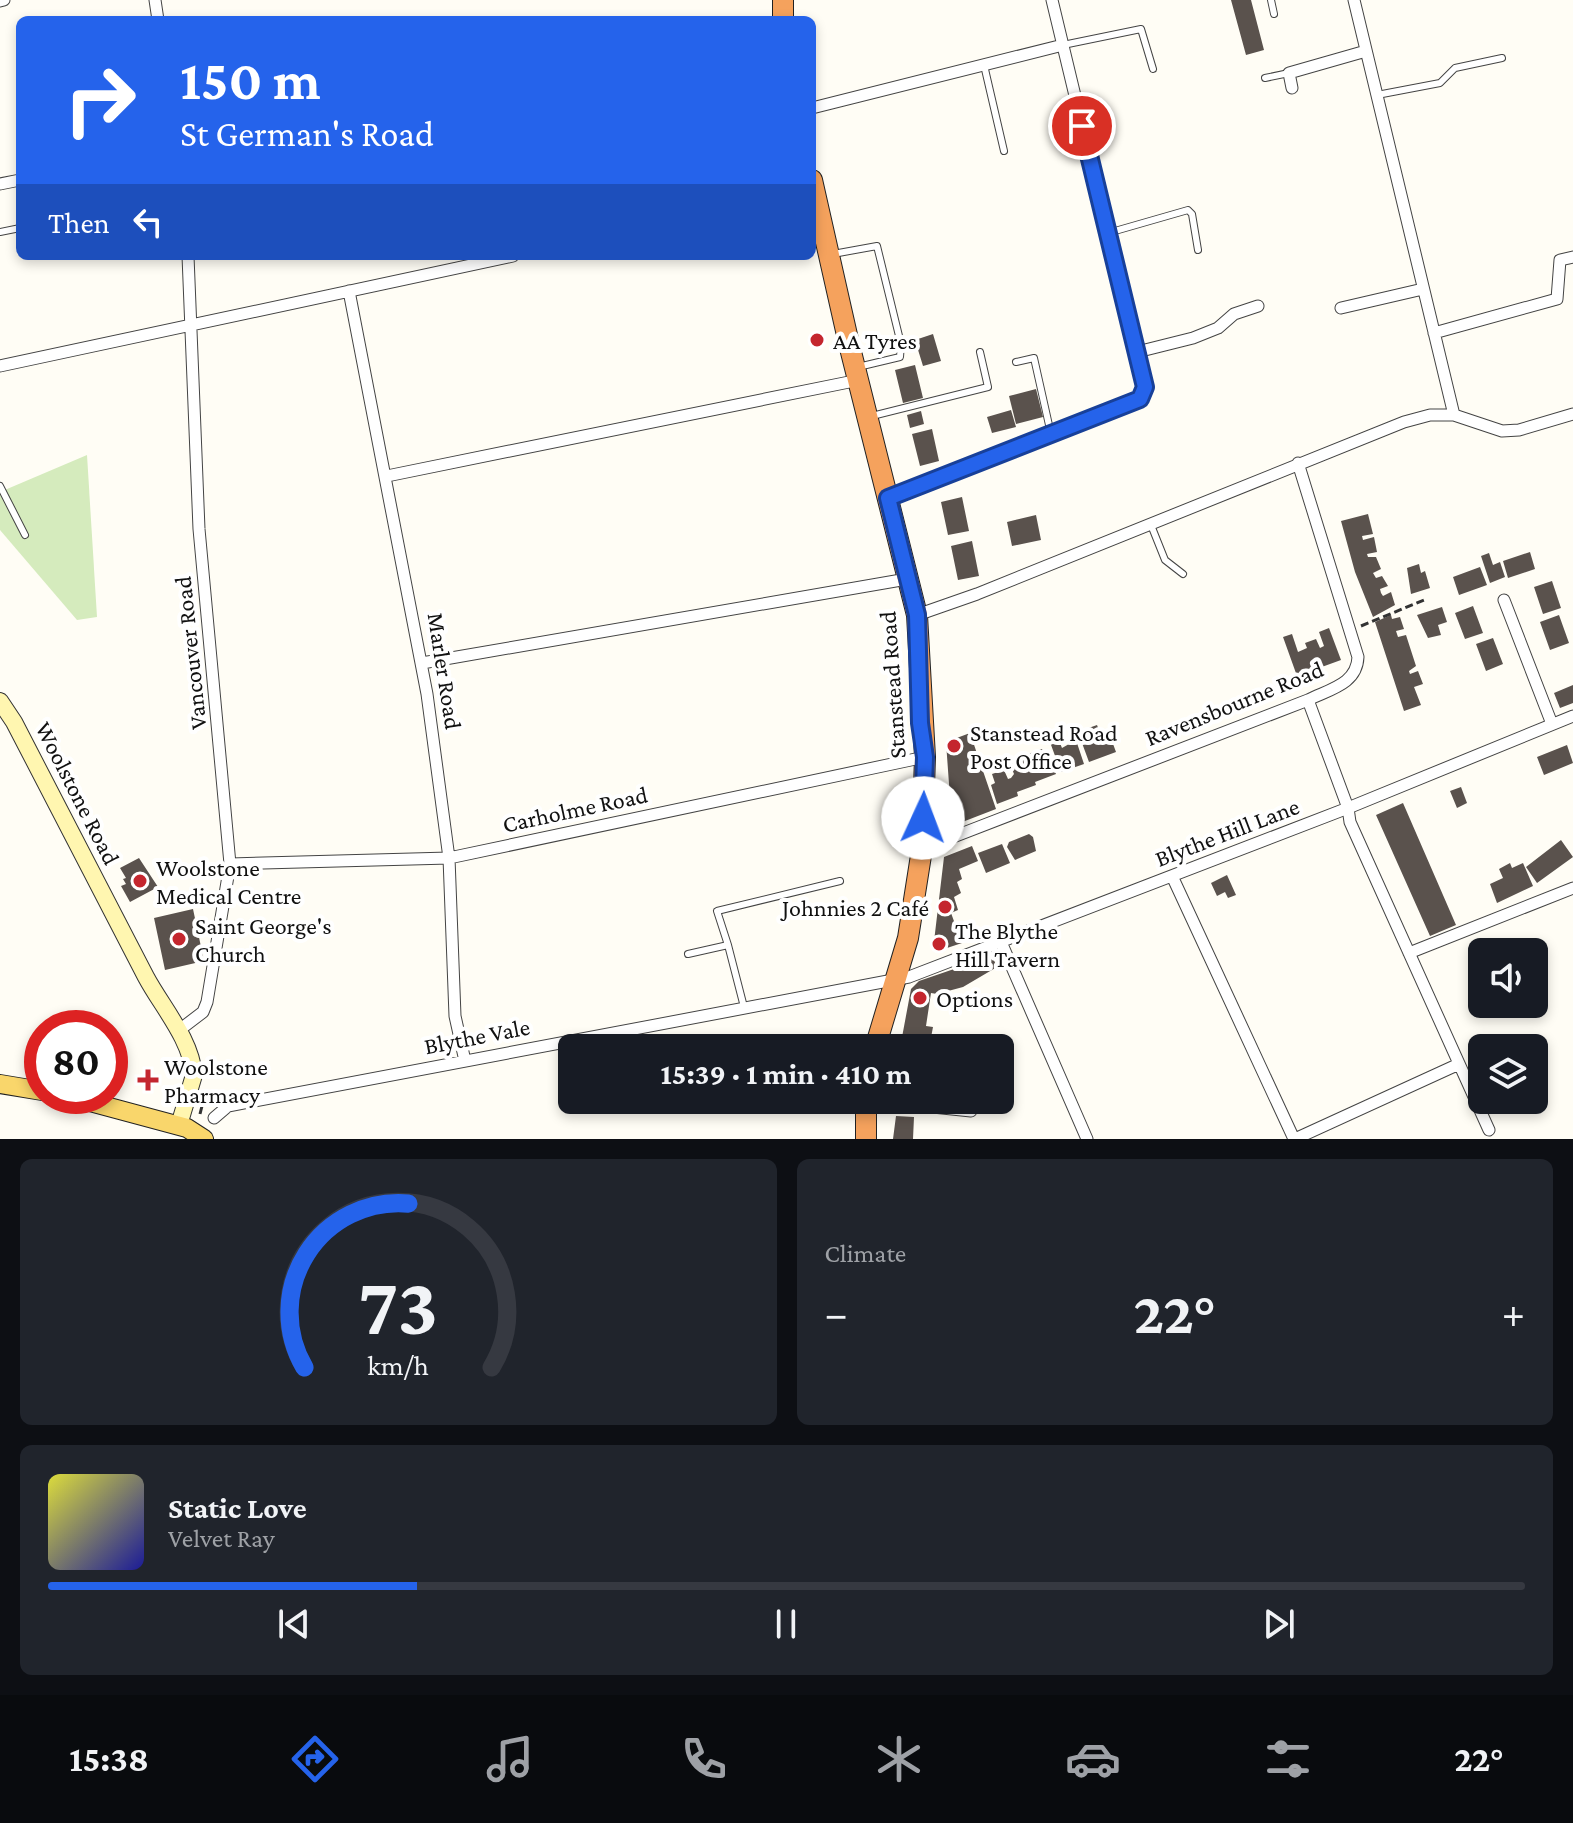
<!DOCTYPE html>
<meta charset="utf-8">
<style>
:root{--surface:#171b24;--page:#20242c;--text:#f1f3f6;--muted:#9ea1a6;--line:#363941;--accent:#2563eb}
body{margin:0;font-family:"Crimson Pro",serif;background:var(--page);color:var(--text);height:100vh;display:flex;flex-direction:column;font-size:30px;white-space:nowrap}
*{box-sizing:border-box;margin:0}
p{font-size:26px;color:var(--muted)}
.icon{flex:none;width:44px;height:44px;fill:none;stroke:currentColor;stroke-width:2;stroke-linecap:round;stroke-linejoin:round}
.map{position:relative;height:1139px;overflow:hidden}
.drawer{display:flex;flex-direction:column;gap:20px;padding:20px;background:#0d0f14;flex:1}
.drawer>*{flex:none}
.hud{position:absolute;left:16px;top:16px;width:800px;height:244px;border-radius:12px;box-shadow:0 4px 12px #0003;background:#2563eb;color:#fff;overflow:hidden}
.buttons{position:absolute;left:1468px;top:938px;display:grid;gap:16px}
.buttons a{display:grid;place-items:center;width:80px;height:80px;border-radius:12px;background:var(--surface);box-shadow:0 4px 12px #0003;font-size:40px}
.speed{position:absolute;left:24px;top:1010px;display:flex;gap:16px;font-size:40px;font-weight:700;text-align:center}
.speed>*{display:grid;place-content:center;width:104px;height:104px;border-radius:50%;background:var(--surface);box-shadow:0 4px 12px #0003;line-height:1}
.speed .limit{border:12px solid #d22;background:#fff;color:#111}
.pin{position:absolute;display:grid;place-items:center;width:68px;height:68px;color:#fff;margin:-34px;border:4px solid #fff;border-radius:50%;box-shadow:0 2px 8px #0007}
.me{position:absolute;width:88px;margin:-44px;rotate:2deg;stroke-linejoin:round;filter:drop-shadow(0 0 6px #0008)}
.turn{display:flex;align-items:center;gap:28px;height:168px;padding:0 32px;font-size:36px}
.turn .icon{width:104px;height:104px;stroke-width:2.5}
.turn b{display:block;font-size:56px;line-height:68px}
.then{display:flex;align-items:center;height:76px;padding:0 32px;background:#0003;gap:16px;font-size:30px}
.big{font-size:60px;font-weight:700;line-height:1.1}
.drawer .card{flex:1;display:flex;flex-direction:column;justify-content:center;gap:12px;min-width:0;padding:0 28px;border-radius:12px;background:var(--page)}
.drawer .dial{align-items:center;gap:0}
.dial svg{height:208px;overflow:visible;fill:none;stroke:var(--line);stroke-width:7;stroke-linecap:round;text-anchor:middle}
.dial text{fill:var(--text);stroke:none}
.song{display:flex;align-items:center;gap:24px}
.cover{width:96px;height:96px;border-radius:12px;background:linear-gradient(135deg,hsl(60 70% 55%),hsl(240 70% 35%))}
.played{height:8px;border-radius:4px;background:linear-gradient(90deg,var(--accent) 25%,var(--line) 25%)}
.keys{display:flex;justify-content:space-around;direction:ltr}
.heat{display:flex;justify-content:space-between;align-items:center;font-size:44px;direction:ltr}
.drawer .tiles{flex:1;display:grid;gap:20px;grid-template-columns:1fr 1fr}
.card:last-child{grid-column:span 2}
.trip{position:absolute;left:558px;top:1034px;width:456px;height:80px;border-radius:12px;background:var(--surface);box-shadow:0 4px 12px #0003;font-weight:700;line-height:80px;text-align:center}
.tabs{display:flex;height:128px;justify-content:space-around;align-items:center;background:#090b0e;color:var(--muted)}
.tabs .icon{width:56px;height:56px}
.tabs .current{color:var(--accent)}
.tabs b{font-size:36px;color:var(--text)}
.map>svg:first-child{display:block}
.green{fill:#d5ebbd}
.building{fill:#5a524d}
.lines{fill:none;stroke-linecap:round;stroke-linejoin:round}
.lane-casing{stroke:#444;stroke-width:8}
.street-casing{stroke:#444;stroke-width:13}
.secondary-casing{stroke:#333;stroke-width:18}
.primary-casing{stroke:#222;stroke-width:20}
.highway-casing{stroke:#222;stroke-width:22}
.path{stroke:#333;stroke-width:3;stroke-dasharray:8 4;stroke-linecap:butt}
.lane{stroke:#fff;stroke-width:6}
.street{stroke:#fff;stroke-width:11}
.secondary{stroke:#fff6b0;stroke-width:16}
.primary{stroke:#f9d66b;stroke-width:18}
.highway{stroke:#f5a25d;stroke-width:20}
.route-casing{stroke:#184099;stroke-width:20}
.route{stroke:#2563eb;stroke-width:14}
.poi-dot{fill:#c4262e;stroke:#fff;stroke-width:3}
.labels{text-anchor:middle;dominant-baseline:central;stroke-width:8;stroke-linejoin:round;paint-order:stroke}
.poi-label{font-size:24px;fill:#111;stroke:#fff;text-anchor:start}
.street-label{font-size:24px;fill:#111;stroke:#fff}
</style>
<div class="map">
<svg width="1573" height="1139" viewBox="0 0 1573 1139">
<rect width="100%" height="100%" fill="#fffdf5"/>
<!-- green -->
<path class="green" d="M 87,455 L 97,617 L 77,620 L 0,530 L 0,492 Z"/>
<!-- building -->
<path class="building" d="M 1231,0 L 1251,0 L 1264,50 L 1246,55 Z
M 933,334 L 941,361 L 923,366 L 915,340 Z
M 915,365 L 923,398 L 903,403 L 895,370 Z
M 1036,389 L 1043,417 L 1016,424 L 1009,396 Z
M 1011,410 L 1016,427 L 992,433 L 987,417 Z
M 921,411 L 924,424 L 910,428 L 907,415 Z
M 932,429 L 939,461 L 920,466 L 912,434 Z
M 962,497 L 969,531 L 948,535 L 941,502 Z
M 1368,514 L 1373,534 L 1362,536 L 1363,540 L 1374,537 L 1377,552 L 1367,554 L 1368,557 L 1376,557 L 1381,569 L 1373,573 L 1376,578 L 1382,576 L 1388,586 L 1380,589 L 1381,593 L 1383,596 L 1391,592 L 1395,605 L 1373,617 L 1355,572 L 1341,521 Z
M 1036,515 L 1041,540 L 1012,546 L 1007,522 Z
M 972,541 L 979,576 L 958,580 L 951,546 Z
M 1530,552 L 1535,569 L 1508,578 L 1503,561 Z
M 1489,553 L 1493,565 L 1500,562 L 1505,577 L 1490,583 L 1481,556 Z
M 1419,564 L 1421,573 L 1425,571 L 1430,588 L 1411,594 L 1407,568 Z
M 1480,567 L 1487,585 L 1459,595 L 1453,577 Z
M 1552,581 L 1561,608 L 1543,614 L 1534,587 Z
M 1473,606 L 1483,633 L 1465,639 L 1455,613 Z
M 1442,607 L 1447,622 L 1438,625 L 1441,635 L 1428,638 L 1417,615 Z
M 1391,615 L 1392,619 L 1400,617 L 1404,629 L 1396,631 L 1398,637 L 1406,635 L 1416,666 L 1409,671 L 1410,674 L 1418,671 L 1423,684 L 1414,687 L 1421,705 L 1404,711 L 1375,622 Z
M 1559,615 L 1569,643 L 1550,650 L 1540,622 Z
M 1329,628 L 1341,660 L 1297,676 L 1283,637 L 1292,634 L 1298,652 L 1307,648 L 1305,643 L 1316,639 L 1320,648 L 1324,646 L 1319,632 Z
M 1493,638 L 1503,664 L 1486,671 L 1476,644 Z
M 1573,685 L 1573,703 L 1560,708 L 1554,693 Z
M 1097,725 L 1101,736 L 1109,733 L 1116,752 L 1089,762 L 1082,743 L 1087,741 L 1083,730 Z
M 1055,731 L 1062,748 L 1076,740 L 1084,764 L 1061,772 L 1047,734 Z
M 970,733 L 996,809 L 952,826 L 946,742 Z
M 1567,745 L 1573,763 L 1544,775 L 1537,757 Z
M 1042,749 L 1046,758 L 1049,757 L 1056,774 L 1035,782 L 1036,785 L 1017,792 L 1018,796 L 997,804 L 991,785 L 995,783 L 992,774 L 1004,770 L 1008,779 L 1011,778 L 1014,774 L 1010,764 L 1024,759 L 1027,767 L 1030,766 L 1028,754 Z
M 1461,787 L 1467,803 L 1457,808 L 1450,791 Z
M 1403,803 L 1456,925 L 1430,936 L 1376,815 Z
M 1029,834 L 1033,837 L 1036,851 L 1015,860 L 1007,847 L 1009,842 Z
M 1561,840 L 1573,857 L 1537,883 L 1526,867 Z
M 1002,844 L 1010,863 L 986,873 L 978,853 Z
M 972,846 L 978,861 L 959,869 L 962,879 L 957,882 L 961,893 L 954,897 L 958,910 L 951,913 L 962,943 L 938,951 L 933,950 L 944,857 Z
M 139,858 L 158,887 L 130,902 L 121,886 L 126,884 L 123,879 L 126,878 L 120,868 Z
M 1510,863 L 1512,868 L 1523,863 L 1533,886 L 1497,903 L 1490,884 L 1503,878 L 1499,869 Z
M 1227,875 L 1236,895 L 1228,898 L 1225,892 L 1217,896 L 1211,883 Z
M 193,909 L 204,961 L 165,970 L 154,918 Z
M 992,956 L 997,967 L 963,987 L 937,994 L 931,993 L 926,1026 L 933,1027 L 929,1048 L 900,1048 L 911,989 L 919,981 Z
M 896,1116 L 914,1117 L 913,1139 L 893,1139 Z"/>
<g class="lines">
<defs>
<path id="lane" d="M 1271,0 L 1274,14
M 1063,45 L 1141,29 L 1153,69
M 984,65 L 1004,151
M 1265,78 L 1289,73
M 1377,95 L 1440,83 L 1455,68 L 1502,58
M 0,232 L 20,228
M 1108,233 L 1188,210 L 1192,214 L 1198,250
M 833,254 L 877,246 L 901,344 L 900,357 L 858,367
M 1016,362 L 1034,358 L 1051,434
M 872,416 L 988,387 L 980,352
M 0,486 L 25,535
M 1151,525 L 1165,560 L 1183,574
M 203,897 L 224,899
M 728,945 L 744,1007
M 688,954 L 728,945 L 717,911 L 840,881"/>
<path id="street" d="M 155,0 L 158,20
M 1354,0 L 1454,415
M 0,1 L 4,0
M 1292,88 L 1289,73 L 1366,51
M 812,108 L 1063,45
M 0,184 L 20,180
M 349,291 L 427,694 L 449,858 L 455,1016 L 465,1061
M 1341,308 L 1423,289
M 1434,333 L 1557,299 L 1560,260 L 1573,257
M 1137,352 L 1193,338 L 1218,328 L 1234,314 L 1258,306
M 0,366 L 513,256
M 387,476 L 859,380
M 888,498 L 1140,399 L 1145,387 L 1052,0
M 1504,600 L 1552,724
M 917,615 L 977,594 L 1404,422 L 1430,415 L 1454,415 L 1502,431 L 1519,430 L 1573,414
M 422,663 L 907,579
M 1308,700 L 1348,808 L 1350,822 L 1489,1130
M 922,849 L 1308,700 C 1330,689 1357,684 1358,657 L 1298,463
M 230,864 L 449,858 L 925,757
M 1172,876 L 1294,1139
M 1001,942 L 1087,1139
M 1409,953 L 1573,888
M 178,1031 L 203,1012 L 207,1002 L 230,864 L 199,529 L 188,256
M 866,1100 L 971,1111
M 214,1118 L 228,1106 L 909,977 L 1348,808 L 1573,716
M 1295,1139 L 1459,1064"/>
<path id="secondary" d="M 0,701 L 14,722 C 58,807 102,892 146,977 C 162,1007 191,1039 194,1075 L 179,1125"/>
<path id="primary" d="M 0,1084 L 42,1091
M 68,1096 L 187,1128 L 204,1139"/>
<path id="highway" d="M 783,20 L 783,0
M 812,180 L 849,344 L 917,615 L 925,757 L 922,849 L 908,938 L 875,1048
M 866,1100 L 866,1139"/>
</defs>
<!-- lane casing -->
<use href="#lane" class="lane-casing"/>
<!-- street casing -->
<use href="#street" class="street-casing"/>
<!-- secondary casing -->
<use href="#secondary" class="secondary-casing"/>
<!-- primary casing -->
<use href="#primary" class="primary-casing"/>
<!-- highway casing -->
<use href="#highway" class="highway-casing"/>
<!-- path -->
<path class="path" d="M 1361,626 L 1424,600
M 200,1114 L 204,1098"/>
<!-- lane -->
<use href="#lane" class="lane"/>
<!-- street -->
<use href="#street" class="street"/>
<!-- secondary -->
<use href="#secondary" class="secondary"/>
<!-- primary -->
<use href="#primary" class="primary"/>
<!-- highway -->
<use href="#highway" class="highway"/>
</g>
<g class="lines">
<defs>
<path id="route" d="M 923,818 L 925,757 L 920,723 L 917,615 L 888,498 L 1140,399 L 1145,387 L 1082,126"/>
</defs>
<!-- route casing -->
<use href="#route" class="route-casing"/>
<!-- route -->
<use href="#route" class="route"/>
</g>
<!-- markers -->
<g class="poi-dot">
<circle cx="817" cy="340" r="8"/>
<circle cx="954" cy="746" r="8"/>
<circle cx="140" cy="881" r="8"/>
<circle cx="945" cy="907" r="8"/>
<circle cx="179" cy="939" r="8"/>
<circle cx="939" cy="944" r="8"/>
<circle cx="920" cy="998" r="8"/>
<path d="M144 1068h8v8h8v8h-8v8h-8v-8h-8v-8h8z"/>
</g>
<g class="labels">
<!-- poi labels -->
<g class="poi-label">
<text x="833" y="340">AA Tyres</text>
<text x="970" y="732">Stanstead Road<tspan x="970" dy="28">Post Office</tspan></text>
<text x="156" y="867">Woolstone<tspan x="156" dy="28">Medical Centre</tspan></text>
<text x="929" y="907" text-anchor="end">Johnnies 2 Café</text>
<text x="195" y="925">Saint George's<tspan x="195" dy="28">Church</tspan></text>
<text x="955" y="930">The Blythe<tspan x="955" dy="28">Hill Tavern</tspan></text>
<text x="936" y="998">Options</text>
<text x="164" y="1066">Woolstone<tspan x="164" dy="28">Pharmacy</tspan></text>
</g>
<!-- street labels -->
<g class="street-label">
<text transform="translate(190 653) rotate(-96)">Vancouver Road</text>
<text transform="translate(445 671) rotate(81)">Marler Road</text>
<text transform="translate(892 685) rotate(-94)">Stanstead Road</text>
<text transform="translate(1234 703) rotate(-22)">Ravensbourne Road</text>
<text transform="translate(78 793) rotate(63)">Woolstone Road</text>
<text transform="translate(575 809) rotate(-12)">Carholme Road</text>
<text transform="translate(1227 832) rotate(-21)">Blythe Hill Lane</text>
<text transform="translate(477 1036) rotate(-11)">Blythe Vale</text>
</g>
</g>
</svg>
<div class="buttons">
<a><svg class="icon" aria-label="sound" viewBox="0 0 24 24"><path d="M4 9h4l5-4v14l-5-4H4zM17 9q2 3 0 6"/></svg></a>
<a><svg class="icon" aria-label="layers" viewBox="0 0 24 24"><path d="M12 4l9 5-9 5-9-5zM3 14l9 5 9-5"/></svg></a>
</div>
<div class="speed"><div class="limit">80</div></div>
<div class="pin" style="left:1082px;top:126px;background:#d93025"><svg class="icon" aria-label="arrive" viewBox="0 0 24 24"><path d="M6 21V4h12l-3 4 3 4H6"/></svg></div>
<svg class="me" style="left:923px;top:818px" viewBox="-20 -20 40 40"><circle r="19" fill="#fff"/><path d="M0-13L10 11 0 6-10 11z" fill="#2563eb"/></svg>
<div class="trip">15:39 · 1 min · 410 m</div>
<div class="hud">
<div class="turn"><svg class="icon" aria-label="right" viewBox="0 0 24 24"><path d="M7 20v-9h11M14 6l5 5-5 5"/></svg><div><b>150 m</b>St German's Road</div></div>
<div class="then">Then<svg class="icon" aria-label="left" viewBox="0 0 24 24"><path d="M17 20v-9H6M10 6l-5 5 5 5"/></svg></div>
</div>
</div>
<section class="drawer">
<div class="tiles">
<div class="card dial"><svg viewBox="0 0 100 80">
<path d="M14 69A42 42 0 1 1 86 69"/>
<path d="M14 69A42 42 0 0 1 54 6" stroke="#2563eb"/>
<text x="50" y="56" font-size="32" font-weight="700">73</text>
<text x="50" y="72" font-size="11">km/h</text>
</svg></div>
<div class="card"><p>Climate</p>
<div class="heat"><a>−</a><b class="big">22°</b><a>+</a></div>
</div>
<div class="card">
<div class="song"><i class="cover"></i><div><b>Static Love</b><p>Velvet Ray</p></div></div>
<div class="played"></div>
<div class="keys"><svg class="icon" aria-label="previous" viewBox="0 0 24 24"><path d="M18 5L8 12l10 7zM5 5v14"/></svg><svg class="icon" aria-label="pause" viewBox="0 0 24 24"><path d="M8 5v14M16 5v14"/></svg><svg class="icon" aria-label="next" viewBox="0 0 24 24"><path d="M6 5l10 7-10 7zM19 5v14"/></svg></div>
</div>
</div>
</section>
<nav class="tabs">
<b>15:38</b>
<svg class="icon current" aria-label="directions" viewBox="0 0 24 24"><path d="M12 3l9 9-9 9-9-9zM9 14v-3h6M13 9l2 2-2 2"/></svg>
<svg class="icon" aria-label="music" viewBox="0 0 24 24"><path d="M9 18V5l10-2v13"/><circle cx="6" cy="18" r="3"/><circle cx="16" cy="16" r="3"/></svg>
<svg class="icon" aria-label="phone" viewBox="0 0 24 24"><path d="M5 4h4l2 5-3 2q2 4 5 5l2-3 5 2v4C11 20 4 13 5 4z"/></svg>
<svg class="icon" aria-label="climate" viewBox="0 0 24 24"><path d="M12 3v18M4 7l16 10M4 17L20 7"/></svg>
<svg class="icon" aria-label="car" viewBox="0 0 24 24"><path d="M5 17H2v-5l4-1 3-4h7l3 4 3 1v5h-3M9 17h6M6 11h13"/><circle cx="7" cy="17" r="2"/><circle cx="17" cy="17" r="2"/></svg>
<svg class="icon" aria-label="filters" viewBox="0 0 24 24"><path d="M4 7h16M4 17h16"/><circle cx="9" cy="7" r="2"/><circle cx="15" cy="17" r="2"/></svg>
<b>22°</b>
</nav>
